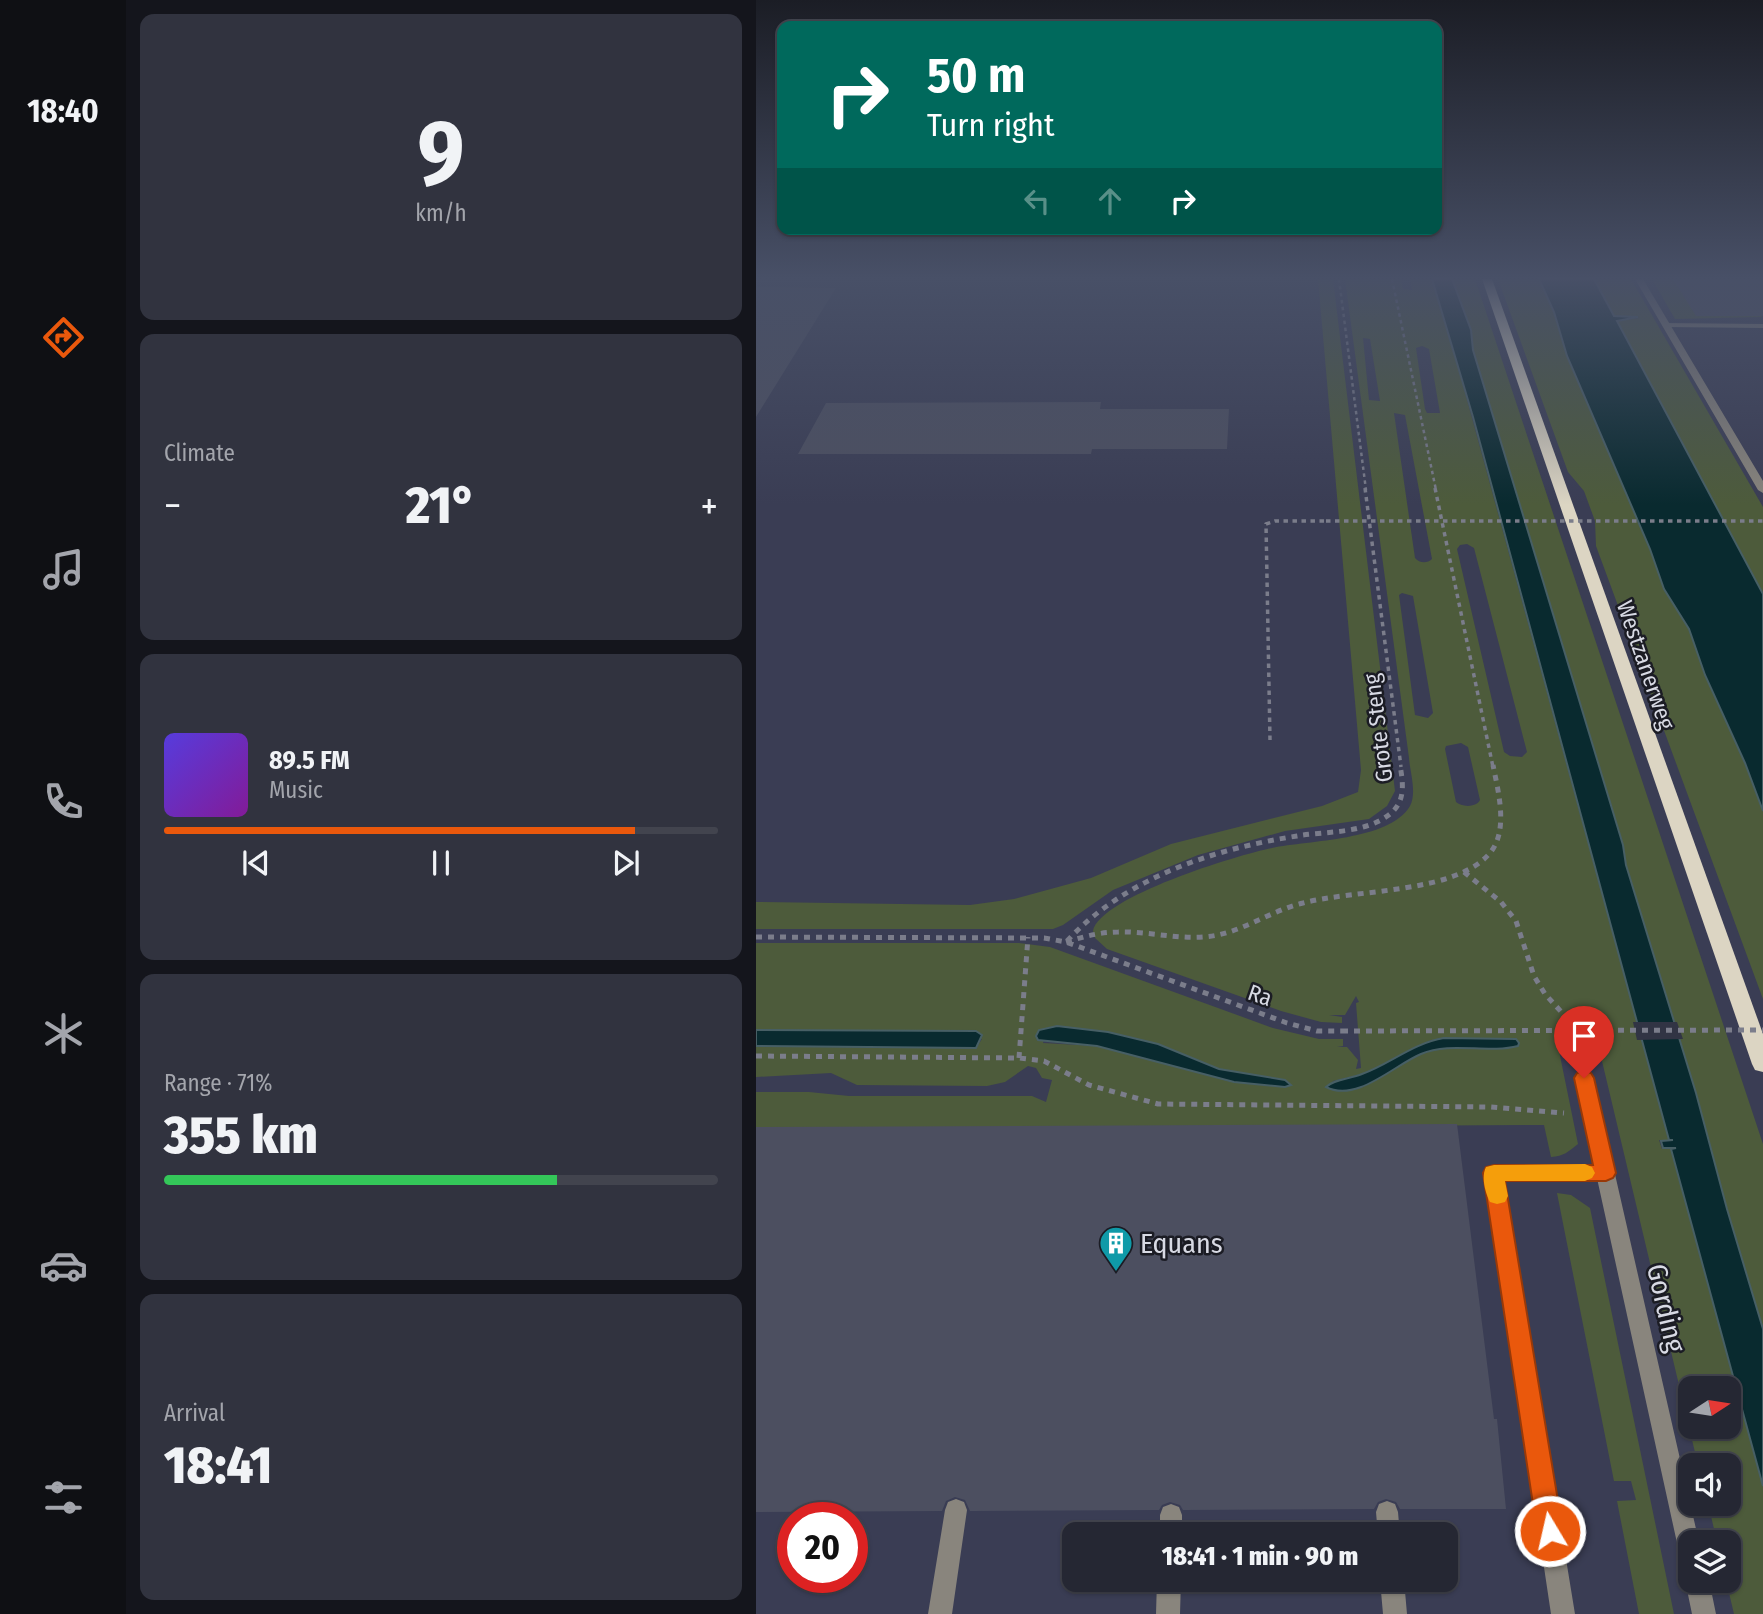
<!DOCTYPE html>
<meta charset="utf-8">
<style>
:root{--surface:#252733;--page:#31333f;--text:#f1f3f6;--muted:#a3a5ac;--line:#42444e;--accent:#ea580c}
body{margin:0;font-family:"Fira Sans Condensed",sans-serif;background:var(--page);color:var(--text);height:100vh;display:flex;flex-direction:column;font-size:26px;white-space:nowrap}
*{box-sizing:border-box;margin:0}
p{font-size:23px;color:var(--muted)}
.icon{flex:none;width:38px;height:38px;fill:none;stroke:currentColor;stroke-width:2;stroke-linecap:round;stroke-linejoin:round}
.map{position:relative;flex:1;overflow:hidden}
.sheet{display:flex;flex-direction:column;gap:14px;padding:14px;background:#14151c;width:630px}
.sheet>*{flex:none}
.hud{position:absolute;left:21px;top:21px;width:665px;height:214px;border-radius:14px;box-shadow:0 2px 5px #0004,0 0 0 2px var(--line);background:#00695c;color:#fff;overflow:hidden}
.needle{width:46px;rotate:78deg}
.buttons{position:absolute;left:922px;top:1376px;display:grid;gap:14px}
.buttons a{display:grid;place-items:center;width:63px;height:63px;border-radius:14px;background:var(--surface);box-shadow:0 2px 5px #0004,0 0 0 2px var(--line);font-size:35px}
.speed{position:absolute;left:21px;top:1502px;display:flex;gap:14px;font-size:35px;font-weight:700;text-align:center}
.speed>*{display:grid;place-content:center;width:91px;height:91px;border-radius:50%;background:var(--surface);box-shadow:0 2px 5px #0004,0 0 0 2px var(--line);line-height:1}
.speed .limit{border:10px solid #d22;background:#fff;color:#111}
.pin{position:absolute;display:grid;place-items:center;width:60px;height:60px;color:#fff;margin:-72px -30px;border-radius:50% 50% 50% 0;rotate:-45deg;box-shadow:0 0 7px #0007}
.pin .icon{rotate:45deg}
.me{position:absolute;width:77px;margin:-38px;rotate:351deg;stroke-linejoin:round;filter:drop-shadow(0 0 5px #0008)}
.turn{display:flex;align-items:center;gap:24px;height:147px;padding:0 35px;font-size:32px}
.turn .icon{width:91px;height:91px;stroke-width:2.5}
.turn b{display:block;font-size:49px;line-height:60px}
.lanes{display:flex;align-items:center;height:66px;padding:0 35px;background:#0003;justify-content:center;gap:35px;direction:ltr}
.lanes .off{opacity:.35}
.big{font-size:52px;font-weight:800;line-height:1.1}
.sheet .card{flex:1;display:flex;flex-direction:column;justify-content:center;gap:10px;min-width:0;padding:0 24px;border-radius:14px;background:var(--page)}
.sheet .dial{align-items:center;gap:0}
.dial b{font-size:91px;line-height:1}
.song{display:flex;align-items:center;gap:21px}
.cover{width:84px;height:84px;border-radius:10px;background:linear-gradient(135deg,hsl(250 70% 55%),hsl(290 70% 35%))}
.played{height:7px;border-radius:4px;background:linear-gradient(90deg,var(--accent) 85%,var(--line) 85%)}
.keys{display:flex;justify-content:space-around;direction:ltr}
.heat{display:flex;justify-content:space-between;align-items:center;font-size:38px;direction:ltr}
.charge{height:10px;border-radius:5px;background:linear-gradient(90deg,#34c759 71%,var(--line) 0)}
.trip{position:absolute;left:306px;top:1522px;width:396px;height:70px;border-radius:14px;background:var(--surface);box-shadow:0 2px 5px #0004,0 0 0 2px var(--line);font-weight:800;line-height:70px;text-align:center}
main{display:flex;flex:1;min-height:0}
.dock{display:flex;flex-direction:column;width:126px;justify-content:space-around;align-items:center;background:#0f1014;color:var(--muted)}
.dock .icon{width:49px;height:49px}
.dock .active{color:var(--accent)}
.dock b{font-size:32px;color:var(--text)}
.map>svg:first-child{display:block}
.built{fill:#3a3d54;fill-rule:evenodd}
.green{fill:#4d5b3b;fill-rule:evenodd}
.water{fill:#092a2f;stroke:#475f65;stroke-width:2}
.pier{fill:#313444}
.building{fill:#4c4f60}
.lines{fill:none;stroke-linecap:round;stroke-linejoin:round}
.path-far2{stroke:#7b7d8b;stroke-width:2.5;stroke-dasharray:3.5 3.5;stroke-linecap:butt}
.path-far1{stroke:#7b7d8b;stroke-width:3.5;stroke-dasharray:4.5 4.5;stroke-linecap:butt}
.path{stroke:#7b7d8b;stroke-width:5;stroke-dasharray:6 6;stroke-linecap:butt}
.lane{fill:#89857d;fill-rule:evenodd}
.street{fill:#89857d;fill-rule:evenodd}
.primary{fill:#dcd5c3;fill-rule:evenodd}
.path-bridge-far1{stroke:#7b7d8b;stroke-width:3.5;stroke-dasharray:4.5 4.5;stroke-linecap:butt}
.path-bridge{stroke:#7b7d8b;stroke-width:5;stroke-dasharray:6 6;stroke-linecap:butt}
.route{fill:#ea580c;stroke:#983908;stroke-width:2}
.slow{fill:#f59e0b}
.labels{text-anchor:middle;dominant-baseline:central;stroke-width:5;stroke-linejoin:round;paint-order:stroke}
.street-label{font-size:23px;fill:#d8dae4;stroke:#1b1c24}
.near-poi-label{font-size:28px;fill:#d8dae4;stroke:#1b1c24;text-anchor:start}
.near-street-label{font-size:28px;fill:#d8dae4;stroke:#1b1c24}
</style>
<main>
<nav class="dock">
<b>18:40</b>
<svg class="icon active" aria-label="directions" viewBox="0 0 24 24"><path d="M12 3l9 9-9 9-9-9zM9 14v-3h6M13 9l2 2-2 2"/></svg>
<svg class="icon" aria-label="music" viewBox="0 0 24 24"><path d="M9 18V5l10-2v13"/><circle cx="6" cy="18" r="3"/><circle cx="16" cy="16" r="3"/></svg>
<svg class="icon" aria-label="phone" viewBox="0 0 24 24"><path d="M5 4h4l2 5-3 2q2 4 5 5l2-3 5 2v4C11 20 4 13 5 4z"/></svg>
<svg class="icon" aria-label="climate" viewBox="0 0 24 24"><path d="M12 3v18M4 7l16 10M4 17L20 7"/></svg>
<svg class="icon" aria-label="car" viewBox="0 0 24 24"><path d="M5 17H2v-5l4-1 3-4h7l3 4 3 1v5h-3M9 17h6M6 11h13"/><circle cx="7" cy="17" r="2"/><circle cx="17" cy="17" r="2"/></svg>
<svg class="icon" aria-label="filters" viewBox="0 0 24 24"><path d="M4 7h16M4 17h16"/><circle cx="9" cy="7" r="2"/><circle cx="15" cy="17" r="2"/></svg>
</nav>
<section class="sheet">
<div class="card dial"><b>9</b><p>km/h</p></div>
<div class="card"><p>Climate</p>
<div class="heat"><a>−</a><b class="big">21°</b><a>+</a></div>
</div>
<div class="card">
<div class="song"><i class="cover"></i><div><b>89.5 FM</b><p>Music</p></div></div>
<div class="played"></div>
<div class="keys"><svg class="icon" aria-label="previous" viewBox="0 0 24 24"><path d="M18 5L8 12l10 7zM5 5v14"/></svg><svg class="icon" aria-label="pause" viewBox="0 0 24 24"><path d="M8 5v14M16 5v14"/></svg><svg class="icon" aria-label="next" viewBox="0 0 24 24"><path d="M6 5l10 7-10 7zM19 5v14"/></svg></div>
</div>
<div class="card"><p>Range · 71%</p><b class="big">355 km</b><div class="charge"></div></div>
<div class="card"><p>Arrival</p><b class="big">18:41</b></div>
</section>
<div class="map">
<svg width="1007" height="1614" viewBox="0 0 1007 1614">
<rect width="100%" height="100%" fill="#313444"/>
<!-- built -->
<path class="built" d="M 0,279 L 1007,279 L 1007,1614 L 0,1614 ZM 934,1388 L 973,1388 L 973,1426 L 934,1426 ZM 934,1465 L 973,1465 L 973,1503 L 934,1503 ZM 37,1517 L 96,1517 L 96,1577 L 37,1577 ZM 318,1535 L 690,1535 L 690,1580 L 318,1580 ZM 934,1542 L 973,1542 L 973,1580 L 934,1580 Z"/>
<!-- green -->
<path class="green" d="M 562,279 L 577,279 L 639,791 L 631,806 L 613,819 L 529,831 L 442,855 L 357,890 L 307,925 L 297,929 L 0,929 L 0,902 L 214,905 L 258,899 L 335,878 L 415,844 L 566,806 L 602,792 L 605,770 Z
M 589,279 L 645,279 L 647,289 L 656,290 L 654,279 L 676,279 L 680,286 L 913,1140 L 903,1140 L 906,1149 L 915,1149 L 1007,1486 L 1007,1614 L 978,1614 L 970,1580 L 973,1580 L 973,1542 L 961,1542 L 952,1503 L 973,1503 L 973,1465 L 942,1465 L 841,1040 L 801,1041 L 822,1144 C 812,1152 808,1156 795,1157 L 788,1125 L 0,1129 L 0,1092 L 53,1092 L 93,1096 L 276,1096 L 290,1102 L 296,1080 L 286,1078 L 280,1068 L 272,1066 L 249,1082 L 231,1086 L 101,1085 L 75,1073 L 0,1077 L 0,1046 L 220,1048 L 226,1039 L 167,1030 L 0,1030 L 0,943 L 263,943 L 294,947 L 517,1028 L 563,1039 L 587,1039 L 587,1046 L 581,1047 L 591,1047 L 602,1060 L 600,1069 L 605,1068 L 600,1003 L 603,1002 L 600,996 L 589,1015 L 573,1015 L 586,1017 L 586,1023 L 565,1022 L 525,1011 L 351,949 L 339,938 L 337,931 C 344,897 481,855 516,848 C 553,840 633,841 654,806 C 661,793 654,772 653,758 ZM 607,338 L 614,339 L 624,401 L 613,400 ZM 666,346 L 673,349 L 684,413 L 671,413 L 669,409 L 660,348 ZM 638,413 L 649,415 L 676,559 C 671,564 663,563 659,558 ZM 711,544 L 718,548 L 771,752 L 766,757 L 754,756 L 748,752 L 701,549 L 704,545 ZM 646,593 L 657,596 L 677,713 L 672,718 L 659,715 L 643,595 ZM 705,743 L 712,747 L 724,800 C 720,808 705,807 700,802 L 689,749 L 690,746 ZM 292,1027 L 352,1032 L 402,1044 L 463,1069 L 529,1080 L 529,1087 L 478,1082 L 341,1046 L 287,1043 ZM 675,1040 L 762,1046 C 733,1054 703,1043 674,1050 C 635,1060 620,1091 573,1089 L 577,1081 L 611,1073 ZM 934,1388 L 973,1388 L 973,1426 L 934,1426 Z
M 696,279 L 719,279 L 1007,1144 L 1007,1329 L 971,1209 L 940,1093 L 870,865 L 867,845 L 717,350 L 715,330 Z
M 742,279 L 783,279 L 798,312 L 811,356 L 894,549 L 908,589 L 933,629 L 949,675 L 989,763 L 1007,811 L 1007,999 L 840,546 L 839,521 L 828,491 L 812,472 Z
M 838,279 L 875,279 L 1007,507 L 1007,594 L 861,321 L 884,318 L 858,316 Z
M 896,279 L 917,279 L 1007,317 L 919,319 Z
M 801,1193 L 815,1195 L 834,1208 L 918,1614 L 883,1614 L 861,1501 L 880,1500 L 875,1481 L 858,1481 Z"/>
<!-- water -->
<path class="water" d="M 676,279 L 696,279 L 715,330 L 717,350 L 867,845 L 870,865 L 940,1093 L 971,1209 L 1007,1329 L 1007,1486 L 918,1160 L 915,1149 L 920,1148 L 907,1148 L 905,1141 L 917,1140 L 913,1140 L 717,417 Z
M 783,279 L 838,279 L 858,316 L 882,317 L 861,321 L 1007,594 L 1007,811 L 989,763 L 949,675 L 933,629 L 908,589 L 894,549 L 811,356 L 798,312 Z
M 301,1026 L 352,1032 L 402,1044 L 463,1069 L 529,1080 L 535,1085 L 529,1087 L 478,1082 L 341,1046 L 282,1040 L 280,1036 L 283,1030 Z
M 0,1030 L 220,1031 L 226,1035 L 220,1048 L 0,1046 Z
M 688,1038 L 760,1039 L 763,1043 L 762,1046 C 731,1054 695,1041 665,1054 C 638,1065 601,1103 570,1087 C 578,1079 594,1079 606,1074 C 634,1064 657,1043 688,1038 Z"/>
<!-- pier -->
<path class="pier" d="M 877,1022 L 921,1022 L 927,1039 L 881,1040 Z"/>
<!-- building -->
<path class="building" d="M 917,279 L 1007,279 L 1007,316 L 940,316 Z
M 0,287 L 80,288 L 0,417 Z
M 345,402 L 344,409 L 473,409 L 471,449 L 336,449 L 335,454 L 42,454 L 70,403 Z
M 701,1124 L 738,1419 L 741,1419 L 750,1509 L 644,1509 L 640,1502 L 630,1499 L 622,1502 L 618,1509 L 427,1510 L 424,1505 L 414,1502 L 406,1505 L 403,1510 L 214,1511 L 209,1500 L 199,1497 L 190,1501 L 186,1511 L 0,1512 L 0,1127 Z"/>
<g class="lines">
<!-- path-far2 -->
<path class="path-far2" d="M 583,279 L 610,490
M 636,279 L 680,490"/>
<!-- path-far1 -->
<path class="path-far1" d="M 609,488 L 645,767
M 679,488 L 737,767
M 514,740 L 510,524 L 519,521 L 570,521"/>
<!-- path -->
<path class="path" d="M 708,872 L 745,902 L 760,921 L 778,976 L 789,994 L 809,1016 L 824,1056
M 0,937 L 288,938 L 310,942 L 531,1023 L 561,1031 L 586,1031
M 311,941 C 369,878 457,849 541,836 C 570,831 609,834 634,814 C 650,801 647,783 644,765
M 310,942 C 327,937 344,932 362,932 C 390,931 419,939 447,937 C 483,935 513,911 547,903 C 600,889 699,894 734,853 C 753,830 742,791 737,765
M 0,1056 L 263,1058 L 288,1061 L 333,1085 L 402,1104 L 735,1107 L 808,1113
M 263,1058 L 272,937"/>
<!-- lane -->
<path class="lane" d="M 907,323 L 1007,324 L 1007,328 L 910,327 L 906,325 Z
M 738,1166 L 850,1166 L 856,1168 L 859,1173 L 856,1178 L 850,1180 L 748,1180 L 819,1614 L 795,1614 L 729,1173 L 732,1168 Z
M 200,1499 L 208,1502 L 211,1510 L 196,1614 L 172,1614 L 189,1510 L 192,1502 Z
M 631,1501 L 639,1504 L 642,1512 L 644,1535 L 622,1535 L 620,1512 L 623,1504 Z
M 415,1504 L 423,1507 L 426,1515 L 426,1535 L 404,1535 L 404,1515 L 407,1507 Z
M 401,1580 L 425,1580 L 424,1614 L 400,1614 Z
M 624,1580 L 648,1580 L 651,1614 L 627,1614 Z"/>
<!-- street -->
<path class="street" d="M 879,279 L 887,279 L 1007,481 L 1007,493 L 1002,490 Z
M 828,1072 L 834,1074 L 837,1078 L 943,1542 L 934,1542 L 934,1563 L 926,1560 L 923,1552 L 819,1078 L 822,1074 Z
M 934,1571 L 934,1580 L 953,1580 L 960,1614 L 936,1614 L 929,1580 Z"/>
<!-- primary -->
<path class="primary" d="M 726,279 L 736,279 L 1007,1034 L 1007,1072 L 999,1070 L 996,1064 Z"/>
<!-- path-bridge-far1 -->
<path class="path-bridge-far1" d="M 570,521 L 1007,521"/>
<!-- path-bridge -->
<path class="path-bridge" d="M 586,1031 L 1007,1030"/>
</g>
<!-- sky -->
<linearGradient id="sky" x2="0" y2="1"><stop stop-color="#1b1d25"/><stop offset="0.55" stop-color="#485067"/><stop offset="1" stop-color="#485067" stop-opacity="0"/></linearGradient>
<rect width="1007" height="505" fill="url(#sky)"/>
<!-- route -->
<path class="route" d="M 828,1071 L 835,1073 L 838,1078 L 860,1173 L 857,1178 L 850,1181 L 749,1181 L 807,1531 L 803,1540 L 794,1544 L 785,1540 L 781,1531 L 727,1173 L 730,1167 L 738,1165 L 837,1165 L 818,1078 L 821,1073 Z"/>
<!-- slow -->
<path class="slow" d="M 829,1164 L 836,1167 L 839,1173 L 836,1178 L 829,1181 L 749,1181 L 752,1196 L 749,1202 L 741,1204 L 734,1202 C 729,1192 725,1177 730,1167 L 738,1165 Z"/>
<!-- icons -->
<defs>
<symbol id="building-pin" viewBox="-11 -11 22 30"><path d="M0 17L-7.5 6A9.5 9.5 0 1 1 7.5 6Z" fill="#0f9aa8" stroke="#1b1c24"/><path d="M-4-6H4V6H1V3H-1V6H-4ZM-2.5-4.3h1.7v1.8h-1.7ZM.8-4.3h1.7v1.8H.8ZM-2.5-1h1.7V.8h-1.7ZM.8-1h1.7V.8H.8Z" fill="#fff"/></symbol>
</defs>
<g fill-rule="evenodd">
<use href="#building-pin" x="341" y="1224" width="38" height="52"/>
</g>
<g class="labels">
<!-- street labels -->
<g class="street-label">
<text transform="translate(890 665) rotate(71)">Westzanerweg</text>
<text transform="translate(622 728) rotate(-97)">Grote Steng</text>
<text transform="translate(504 995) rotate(19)">Ra</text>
</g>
<!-- near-poi labels -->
<g class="near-poi-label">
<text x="384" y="1243">Equans</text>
</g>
<!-- near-street labels -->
<g class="near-street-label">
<text transform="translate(910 1308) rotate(77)">Gording</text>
</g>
</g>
</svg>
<div class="buttons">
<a><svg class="needle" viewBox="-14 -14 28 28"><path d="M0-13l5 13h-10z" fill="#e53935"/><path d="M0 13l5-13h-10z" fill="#a3a5ac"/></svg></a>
<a><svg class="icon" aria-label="sound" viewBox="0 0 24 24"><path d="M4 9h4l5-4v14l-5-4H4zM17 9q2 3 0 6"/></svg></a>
<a><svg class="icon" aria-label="layers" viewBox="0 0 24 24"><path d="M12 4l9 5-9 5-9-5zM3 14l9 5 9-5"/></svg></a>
</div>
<div class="speed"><div class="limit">20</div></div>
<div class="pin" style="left:828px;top:1078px;background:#d93025"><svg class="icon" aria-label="arrive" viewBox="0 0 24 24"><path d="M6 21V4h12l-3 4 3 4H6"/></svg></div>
<svg class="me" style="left:794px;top:1531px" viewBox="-20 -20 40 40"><circle r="17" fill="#ea580c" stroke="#fff" stroke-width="3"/><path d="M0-11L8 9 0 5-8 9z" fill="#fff"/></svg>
<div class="trip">18:41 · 1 min · 90 m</div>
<div class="hud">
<div class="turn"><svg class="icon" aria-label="right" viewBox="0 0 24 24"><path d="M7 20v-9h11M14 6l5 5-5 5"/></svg><div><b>50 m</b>Turn right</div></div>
<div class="lanes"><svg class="icon off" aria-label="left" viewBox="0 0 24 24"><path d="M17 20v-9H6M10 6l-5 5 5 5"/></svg><svg class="icon off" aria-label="ahead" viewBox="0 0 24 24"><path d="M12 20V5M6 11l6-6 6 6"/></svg><svg class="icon" aria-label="right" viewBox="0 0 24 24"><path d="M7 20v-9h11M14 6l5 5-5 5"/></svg></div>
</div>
</div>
</main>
